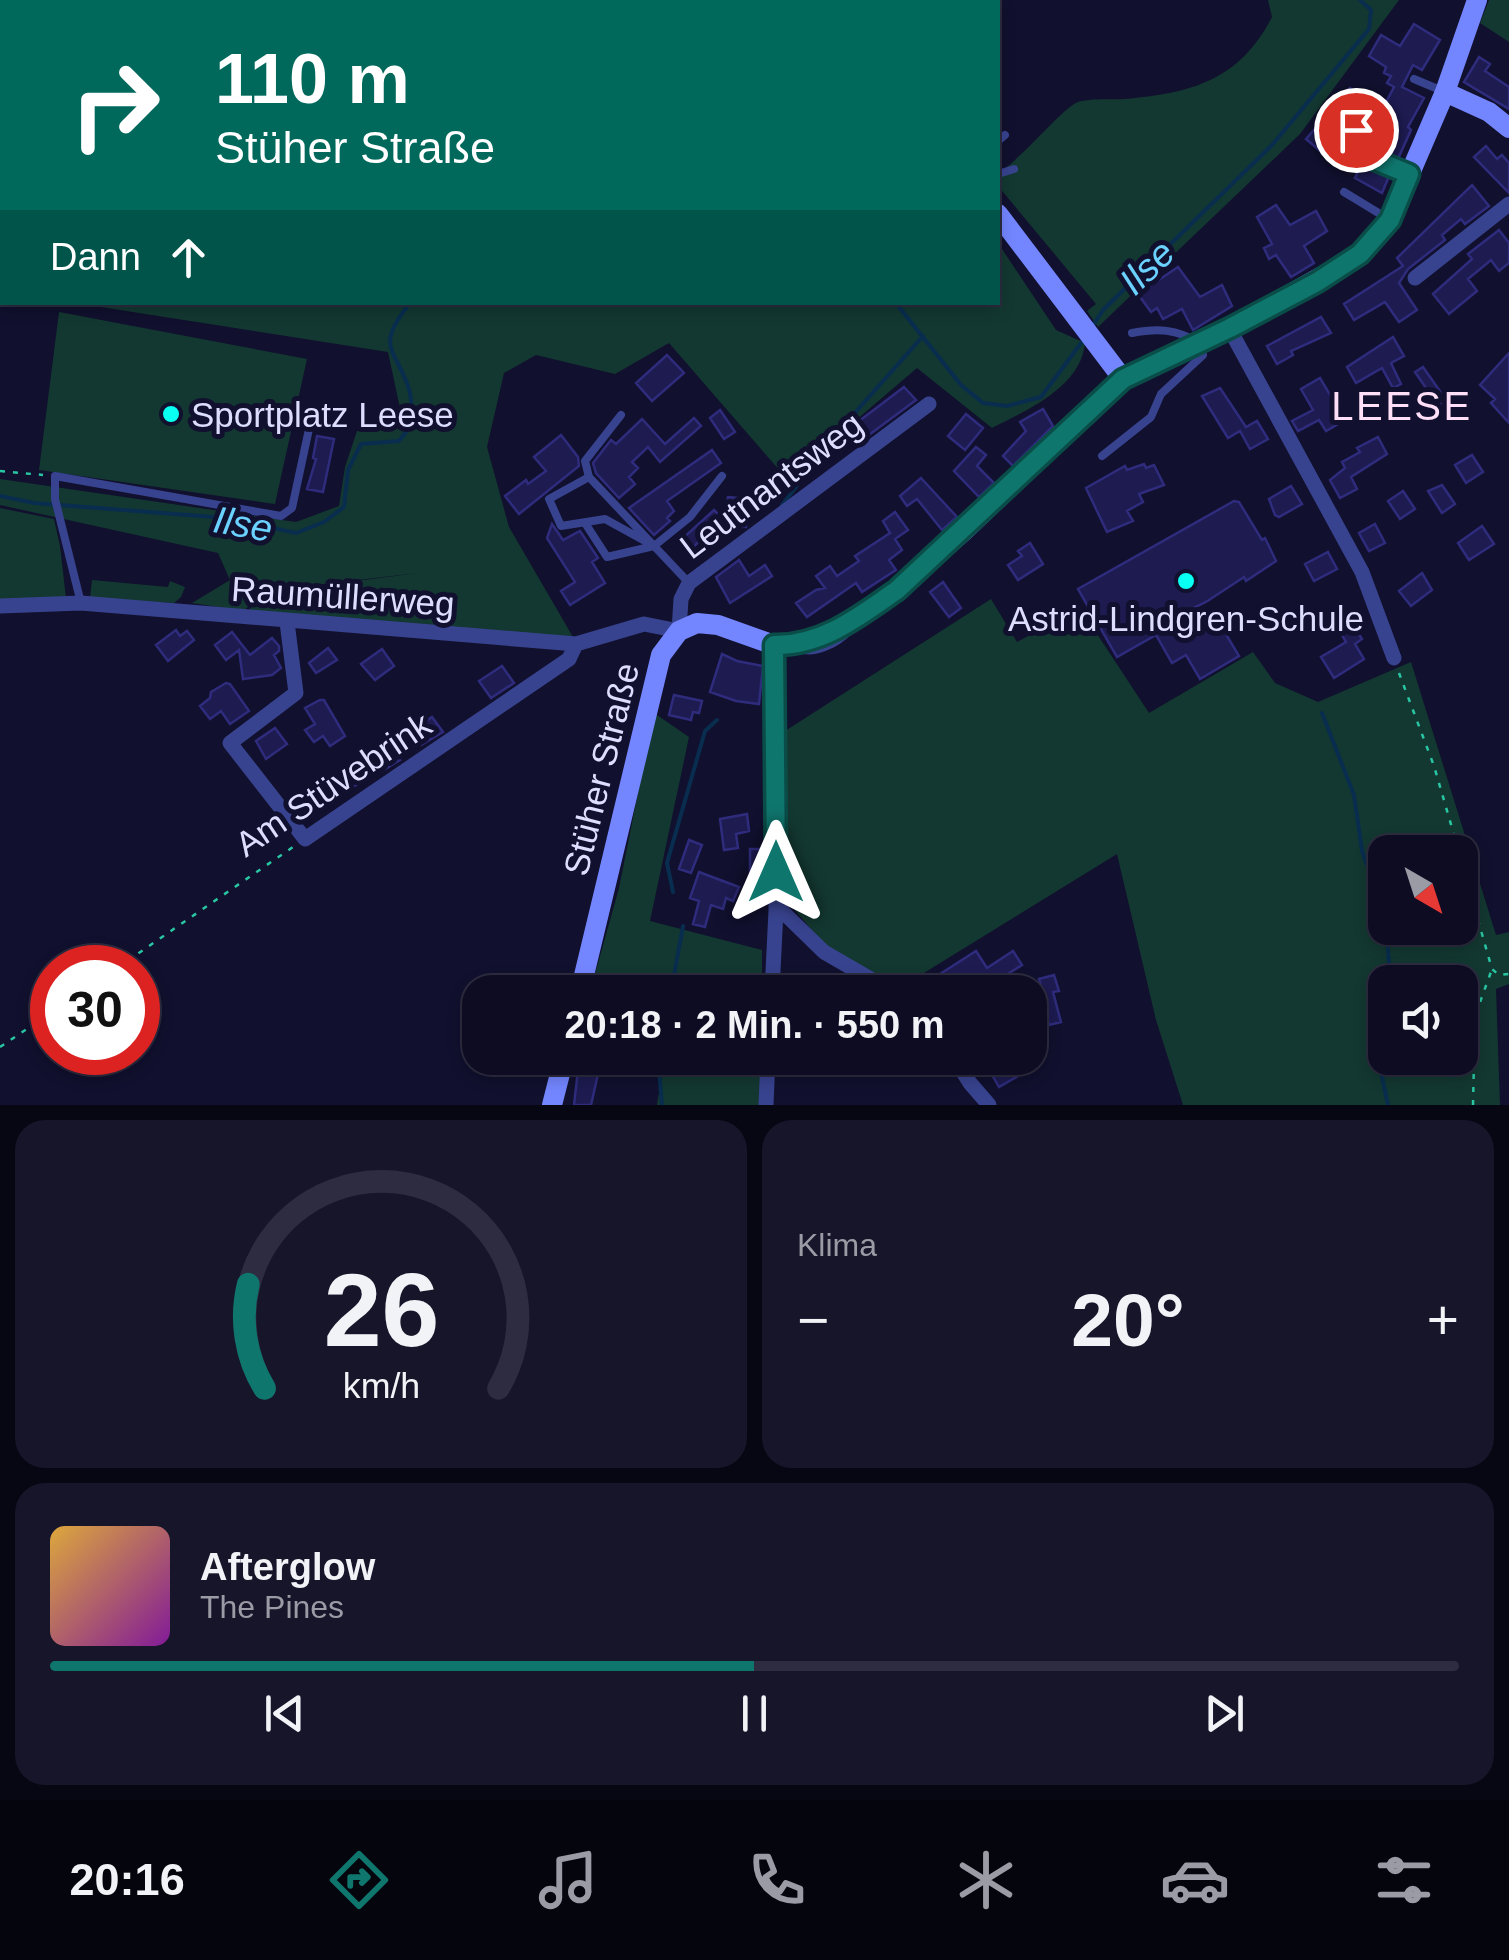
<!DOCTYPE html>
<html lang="de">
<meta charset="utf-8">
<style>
:root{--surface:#0d0c22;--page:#16152a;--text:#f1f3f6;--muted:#9a9ba5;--line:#2d2c40;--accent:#0f766e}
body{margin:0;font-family:Helvetica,sans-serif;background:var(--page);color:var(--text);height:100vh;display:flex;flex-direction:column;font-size:38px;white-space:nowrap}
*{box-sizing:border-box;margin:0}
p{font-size:32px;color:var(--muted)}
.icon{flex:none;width:55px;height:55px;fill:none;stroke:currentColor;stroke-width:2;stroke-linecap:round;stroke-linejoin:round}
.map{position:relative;height:1105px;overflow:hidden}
.drawer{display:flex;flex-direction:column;gap:15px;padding:15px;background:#070713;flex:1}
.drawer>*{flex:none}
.hud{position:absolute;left:0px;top:0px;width:1000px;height:305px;box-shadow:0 5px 15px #0003,0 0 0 2px var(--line);background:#00695c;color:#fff;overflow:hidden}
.needle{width:65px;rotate:141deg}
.fabs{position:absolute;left:1368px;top:835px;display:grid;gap:20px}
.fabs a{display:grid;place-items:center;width:110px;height:110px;border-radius:20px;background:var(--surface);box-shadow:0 5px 15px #0003,0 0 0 2px var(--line);font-size:50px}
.speed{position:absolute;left:30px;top:945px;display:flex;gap:20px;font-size:50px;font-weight:700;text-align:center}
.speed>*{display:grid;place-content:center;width:130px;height:130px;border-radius:50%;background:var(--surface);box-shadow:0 5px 15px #0003,0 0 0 2px var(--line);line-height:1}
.speed .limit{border:15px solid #d22;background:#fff;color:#111}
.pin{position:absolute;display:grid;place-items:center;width:85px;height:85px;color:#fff;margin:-42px;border:5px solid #fff;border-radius:50%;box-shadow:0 2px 10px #0007}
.me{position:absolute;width:110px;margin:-55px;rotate:0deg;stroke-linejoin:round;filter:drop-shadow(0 0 8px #0008)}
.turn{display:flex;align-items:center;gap:35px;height:210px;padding:0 50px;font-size:45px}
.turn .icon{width:130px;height:130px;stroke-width:2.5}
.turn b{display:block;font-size:70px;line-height:85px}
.then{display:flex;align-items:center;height:95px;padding:0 50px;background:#0003;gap:20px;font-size:38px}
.big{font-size:75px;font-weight:800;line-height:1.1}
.drawer .card{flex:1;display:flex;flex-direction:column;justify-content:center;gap:15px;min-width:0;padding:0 35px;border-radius:30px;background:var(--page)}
.drawer .dial{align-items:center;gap:0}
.dial svg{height:260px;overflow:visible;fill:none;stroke:var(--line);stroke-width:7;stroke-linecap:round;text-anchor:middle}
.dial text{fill:var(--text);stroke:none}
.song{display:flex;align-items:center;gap:30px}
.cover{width:120px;height:120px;border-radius:15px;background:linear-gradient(135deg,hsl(40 70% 55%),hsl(290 70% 35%))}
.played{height:10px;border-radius:5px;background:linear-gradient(90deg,var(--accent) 50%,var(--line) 50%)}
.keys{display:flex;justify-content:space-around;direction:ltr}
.heat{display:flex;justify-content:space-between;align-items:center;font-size:55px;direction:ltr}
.drawer .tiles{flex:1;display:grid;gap:15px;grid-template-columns:1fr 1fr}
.card:last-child{grid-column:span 2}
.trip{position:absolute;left:462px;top:975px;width:585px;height:100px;border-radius:30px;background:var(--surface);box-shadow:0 5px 15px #0003,0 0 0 2px var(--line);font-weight:800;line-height:100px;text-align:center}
.tabs{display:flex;height:160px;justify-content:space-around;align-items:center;background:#05050e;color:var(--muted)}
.tabs .icon{width:70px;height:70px}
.tabs .selected{color:var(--accent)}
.tabs b{font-size:45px;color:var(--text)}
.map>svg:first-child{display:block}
.green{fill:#133831;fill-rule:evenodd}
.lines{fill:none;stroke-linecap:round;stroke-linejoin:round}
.stream{stroke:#082d4f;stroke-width:4}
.building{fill:#1d1b50;stroke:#2f2c7d;stroke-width:2.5}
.path{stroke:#29c6a4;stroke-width:2.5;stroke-dasharray:5 8;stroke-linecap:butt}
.lane{stroke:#38438f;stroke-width:8}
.street{stroke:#38438f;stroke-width:15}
.secondary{stroke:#7486ff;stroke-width:20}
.route-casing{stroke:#0a4d48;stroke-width:25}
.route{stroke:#0f766e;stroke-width:18}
.poi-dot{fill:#09fff1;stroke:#11102e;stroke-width:4}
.labels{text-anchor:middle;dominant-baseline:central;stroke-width:10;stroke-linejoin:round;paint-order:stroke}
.poi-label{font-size:35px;fill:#dddeff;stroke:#11102e;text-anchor:start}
.street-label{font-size:35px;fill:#dddeff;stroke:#11102e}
.water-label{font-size:38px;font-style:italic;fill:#6bd1ff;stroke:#11102e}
.quarter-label{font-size:40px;letter-spacing:2.5px;fill:#ffdff8;stroke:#11102e}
</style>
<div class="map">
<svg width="1509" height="1105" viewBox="0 0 1509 1105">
<rect width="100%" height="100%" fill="#11102e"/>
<!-- green -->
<path class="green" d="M 0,0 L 550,0 L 2,2 L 2,209 Z
M 1268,0 L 1399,0 L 1300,134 L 1098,327 L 1087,311 L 1096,304 L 998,186 L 998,173 C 1021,160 1062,108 1078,102 C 1092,98 1111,100 1125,99 C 1191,93 1239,81 1272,17 Z
M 1489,0 L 1509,0 L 1509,42 L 1480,23 Z
M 998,243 L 1056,330 L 1085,343 C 1081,387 1027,410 992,428 L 917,368 L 787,479 L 669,343 L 615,374 L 536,355 L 504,373 L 487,447 L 509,527 L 573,637 L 249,610 L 263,593 L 418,573 L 263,591 L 244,611 L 192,603 L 230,580 L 218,553 L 0,505 L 0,479 L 296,522 L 339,506 L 345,467 L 357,431 L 404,427 L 388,352 L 75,303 L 998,302 Z
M 59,312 L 307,359 L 275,504 L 39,470 Z
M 0,508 L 54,519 L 60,546 L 66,598 L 0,601 Z
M 92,580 L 168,587 L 170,581 L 185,587 L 181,597 L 174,603 L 90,598 Z
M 991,599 L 1017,642 L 1080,608 L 1149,713 L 1253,652 L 1275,683 L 1318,702 L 1411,662 L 1496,935 L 1509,932 L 1509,984 L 1496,989 L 1500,1105 L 1183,1105 L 1156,1020 L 1117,854 L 898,989 L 827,948 L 787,901 L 785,731 ZM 1385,852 L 1460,852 L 1460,928 L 1385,928 ZM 1385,982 L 1460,982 L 1460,1058 L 1385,1058 Z
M 654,713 L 689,737 L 650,921 L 762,950 L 762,992 L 590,992 L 619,888 Z
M 643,1058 L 760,1058 L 760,1105 L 657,1105 L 664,1061 Z"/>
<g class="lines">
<!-- stream -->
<path class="stream" d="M 895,302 L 961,385 L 983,403 L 1007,406 L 1041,397 L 1084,339
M 1092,327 L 1103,310 L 1272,145 L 1369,29 L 1371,10 L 1360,0
M 0,496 L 34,503 L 226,518 L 296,533 L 324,522 L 344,507 L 348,470 L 361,444 L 399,441 L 413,423 C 412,412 412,400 409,389 C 396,349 375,348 407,307 L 407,302
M 782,505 L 845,424 L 923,336
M 1322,713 L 1354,795 L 1362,851 L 1377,892 L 1387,938 L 1389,963 L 1377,1011 L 1378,1058 L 1388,1105
M 673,892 L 667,863 L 705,731 L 717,720
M 671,992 L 683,926
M 658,1058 L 662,1105"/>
</g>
<!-- building -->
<path class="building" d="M 1414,24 L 1440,40 L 1422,70 L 1413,65 L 1402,87 L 1424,98 L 1408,127 L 1411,130 L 1397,161 L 1381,154 L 1386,142 L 1359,119 L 1326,156 L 1306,139 L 1350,88 L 1376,111 L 1381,106 L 1383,108 L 1394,87 L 1387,83 L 1391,76 L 1384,73 L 1386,67 L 1369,56 L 1381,35 L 1400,46 Z
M 1479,57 L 1490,64 L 1485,71 L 1509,87 L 1509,109 L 1464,82 Z
M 1486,146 L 1497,159 L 1502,155 L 1509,163 L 1509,193 L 1474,157 Z
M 1361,165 L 1390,174 L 1382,193 L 1355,178 Z
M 1472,185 L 1489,206 L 1465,224 L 1461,219 L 1442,235 L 1445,240 L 1408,269 L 1399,283 L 1417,310 L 1399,322 L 1385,302 L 1354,320 L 1344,304 L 1403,266 L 1397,258 Z
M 1276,205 L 1290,225 L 1316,211 L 1327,231 L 1304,246 L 1314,263 L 1291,277 L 1276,255 L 1269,259 L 1264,248 L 1272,244 L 1257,217 Z
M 1499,230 L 1509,243 L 1509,263 L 1499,271 L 1491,260 L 1468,279 L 1477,291 L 1449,314 L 1433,294 L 1472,259 L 1468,254 Z
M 1178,267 L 1200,297 L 1222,285 L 1232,306 L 1193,330 L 1182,309 L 1163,319 L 1157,308 L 1151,312 L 1138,294 Z
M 1321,317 L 1331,333 L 1291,351 L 1293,355 L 1277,364 L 1267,346 Z
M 1393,337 L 1404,356 L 1391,363 L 1401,384 L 1393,388 L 1382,368 L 1356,383 L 1347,367 Z
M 1509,353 L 1509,423 L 1491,403 L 1495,399 L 1480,385 Z
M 667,355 L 684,373 L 652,401 L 636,383 Z
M 1423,367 L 1442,394 L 1437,398 L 1445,411 L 1428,422 L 1416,404 L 1418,398 L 1428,391 L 1415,372 Z
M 1320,378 L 1345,420 L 1326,431 L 1319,420 L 1298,431 L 1292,421 L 1313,410 L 1301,389 Z
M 904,387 L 916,400 L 858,443 L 853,441 L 846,431 Z
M 1220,388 L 1246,427 L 1257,421 L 1268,439 L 1250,449 L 1240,431 L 1228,438 L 1202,396 Z
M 1043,409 L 1053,426 L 1013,466 L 1003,456 L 1026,431 L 1020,422 Z
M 720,410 L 735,432 L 724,439 L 710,418 Z
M 966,414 L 983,428 L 965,450 L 948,436 Z
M 694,418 L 701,426 L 660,462 L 648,447 L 632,462 L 638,468 L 629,477 L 635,484 L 619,498 L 596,473 L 593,463 L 611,440 L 616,444 L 642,419 L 665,444 Z
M 561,435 L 578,457 L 579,466 L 519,514 L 505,496 L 526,480 L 528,484 L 546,471 L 534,457 Z
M 317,436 L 334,439 L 323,492 L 307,489 L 316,459 L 313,458 Z
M 1378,437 L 1387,454 L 1351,477 L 1357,489 L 1340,498 L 1330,480 L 1345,468 L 1342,462 L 1360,452 L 1357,448 Z
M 976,447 L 986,455 L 977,466 L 994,483 L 979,497 L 954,471 Z
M 712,450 L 721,463 L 667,501 L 674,511 L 667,518 L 670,521 L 654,535 L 629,508 Z
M 1472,455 L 1483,472 L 1466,483 L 1455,465 Z
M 1144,464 L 1146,468 L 1154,465 L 1164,485 L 1139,494 L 1143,502 L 1127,511 L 1133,521 L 1107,532 L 1086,488 L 1125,466 L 1127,470 Z
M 921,478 L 957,517 L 942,530 L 917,499 L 907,506 L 900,496 Z
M 1442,485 L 1455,504 L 1442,513 L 1428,491 Z
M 1291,486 L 1302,504 L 1279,517 L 1275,515 L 1269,499 Z
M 1403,491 L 1415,509 L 1400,519 L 1388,501 Z
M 728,497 L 749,499 L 746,527 L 716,526 L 690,550 L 681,540 L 714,510 L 725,521 Z
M 1234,501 L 1239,502 L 1262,540 L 1265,538 L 1276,561 L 1246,581 L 1244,577 L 1206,602 L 1187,611 L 1198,630 L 1217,619 L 1239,656 L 1200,679 L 1186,655 L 1172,663 L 1156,635 L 1117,657 L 1078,589 Z
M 895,512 L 908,530 L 895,539 L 902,550 L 889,560 L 896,570 L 862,592 L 856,583 L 807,617 L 796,603 L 816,590 L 825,588 L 816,576 L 830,566 L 837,576 L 859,561 L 855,556 L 890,533 L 883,521 Z
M 552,524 L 563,540 L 580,531 L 598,558 L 592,562 L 605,583 L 570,605 L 561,591 L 575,582 L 547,538 Z
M 1375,524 L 1385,543 L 1369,551 L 1359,533 Z
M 1482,526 L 1494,544 L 1469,560 L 1458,543 Z
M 1030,543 L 1043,564 L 1018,580 L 1008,565 L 1022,556 L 1018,551 Z
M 1328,552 L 1337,569 L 1314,581 L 1305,564 Z
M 739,560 L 749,576 L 765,565 L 772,576 L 730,603 L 716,577 Z
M 1422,573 L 1432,590 L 1411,606 L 1399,591 Z
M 943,582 L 961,608 L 949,617 L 930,592 Z
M 1351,622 L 1362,639 L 1355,644 L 1364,659 L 1334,678 L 1321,657 L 1346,642 L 1339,630 Z
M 176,630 L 180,636 L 187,631 L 194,640 L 168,661 L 156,645 Z
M 232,632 L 250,655 L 272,638 L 279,646 L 279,651 L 274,655 L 281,668 L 272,675 L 243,679 L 239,650 L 226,660 L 215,645 Z
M 328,648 L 337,660 L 316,673 L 309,663 Z
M 382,649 L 394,666 L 375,680 L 361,664 Z
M 722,654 L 737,661 L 763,666 L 759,704 L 736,701 L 710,692 Z
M 502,666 L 514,683 L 491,698 L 479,681 Z
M 226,683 L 230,684 L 249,711 L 230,724 L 221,711 L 210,719 L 200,706 L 210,698 L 211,692 Z
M 674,695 L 702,701 L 699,713 L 693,712 L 691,720 L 669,715 Z
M 320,700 L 324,700 L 345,736 L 330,746 L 323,736 L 314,742 L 305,730 L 315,724 L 305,708 Z
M 432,717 L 443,732 L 421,745 L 412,731 Z
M 275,728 L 287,744 L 266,759 L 256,741 Z
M 391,744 L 400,760 L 382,771 L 372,754 Z
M 354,768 L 362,782 L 342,792 L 335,778 Z
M 747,814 L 749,831 L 736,834 L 738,848 L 724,850 L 720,819 Z
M 689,840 L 702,845 L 691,873 L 679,869 Z
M 750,849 L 760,849 L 761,881 L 750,882 Z
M 699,872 L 739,887 L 733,901 L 726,898 L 723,909 L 711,905 L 705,927 L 693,924 L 699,901 L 690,898 Z
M 976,951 L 987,968 L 1013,951 L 1022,965 L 979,992 L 933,992 L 926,983 Z
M 1054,975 L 1059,991 L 1053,992 L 1061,1022 L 1049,1025 L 1044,1008 L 1030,1012 L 1030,993 L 1042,989 L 1039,979 Z
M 1010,1062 L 1018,1076 L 999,1087 L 991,1073 Z
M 578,1070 L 598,1074 L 591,1105 L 574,1105 Z"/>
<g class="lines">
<!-- path -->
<path class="path" d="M 0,471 L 43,475
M 1399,673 L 1434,766 L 1459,852
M 1460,857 L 1492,969 L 1499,975 L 1509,974
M 117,968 L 293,847
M 0,1047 L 52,1012
M 1473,1105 L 1475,1016 L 1492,969"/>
<!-- lane -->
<path class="lane" d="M 1414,79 L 1445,92
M 1356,130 L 1375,160 L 1409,174
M 998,141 L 1005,135
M 998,174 L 1014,169
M 1344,192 L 1390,220
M 621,415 L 585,461 L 589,477 L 689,583
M 1102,456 L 1151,417 L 1161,394 L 1203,355 L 1200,343 C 1176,329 1158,328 1132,333
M 589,477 L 549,499 L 561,526 L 605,519 L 654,546 L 690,517 L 722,476
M 585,523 L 607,557 L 654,546
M 81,603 L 55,499 L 55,476 L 281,516 L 292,508 L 309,429
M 796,648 C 814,656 838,643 850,630"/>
<!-- street -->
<path class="street" d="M 1415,278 L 1509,204
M 1229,328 L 1362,572 L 1394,658
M 0,606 L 81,603 L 576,644 L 644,624 L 679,631 L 681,599 L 689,583 L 929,404
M 287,622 L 296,693 L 230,743 L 305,839 L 569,659 L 576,644
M 776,910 L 783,912 L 824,952 L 893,992
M 772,992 L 776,910 L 774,645
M 954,1058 L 970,1083 L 989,1105
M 766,1105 L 768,1058"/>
<!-- secondary -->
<path class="secondary" d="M 848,0 L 849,2
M 1445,92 L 1489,112 L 1509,128
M 998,214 L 1123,379
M 580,992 L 661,655 L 679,631 L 697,623 L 718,625 L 774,645 L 793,645 L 813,640 L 857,618 L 897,590 L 964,531 L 1123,379 L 1229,328 L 1360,255 L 1390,220 L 1445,92 L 1477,0
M 552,1105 L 564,1058"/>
</g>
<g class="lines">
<defs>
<path id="route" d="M 776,872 L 774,645 C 822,646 860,616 897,590 L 1123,379 L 1230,328 L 1317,282 L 1360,254 L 1390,220 L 1409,174 L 1375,160 L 1356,130"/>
</defs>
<!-- route casing -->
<use href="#route" class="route-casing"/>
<!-- route -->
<use href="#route" class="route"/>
</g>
<!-- markers -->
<g class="poi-dot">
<circle cx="171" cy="414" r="10"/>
<circle cx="1186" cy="581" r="10"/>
</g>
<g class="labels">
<!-- poi labels -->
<g class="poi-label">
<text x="191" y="414">Sportplatz Leese</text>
<text x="1186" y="618" text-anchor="middle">Astrid-Lindgren-Schule</text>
</g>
<!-- street labels -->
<g class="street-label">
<text transform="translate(771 485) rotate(-37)">Leutnantsweg</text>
<text transform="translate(343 596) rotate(4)">Raumüllerweg</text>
<text transform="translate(601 769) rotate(-76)">Stüher Straße</text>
<text transform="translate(333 784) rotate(-34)">Am Stüvebrink</text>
</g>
<!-- water labels -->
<g class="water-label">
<text transform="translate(1147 267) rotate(-44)">Ilse</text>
<text transform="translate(243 524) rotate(10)">Ilse</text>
</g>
<!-- quarter labels -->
<g class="quarter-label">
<text x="1402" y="406">LEESE</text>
</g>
</g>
</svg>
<div class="fabs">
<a><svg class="needle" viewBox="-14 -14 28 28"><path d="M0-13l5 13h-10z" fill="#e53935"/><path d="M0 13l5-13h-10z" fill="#9a9ba5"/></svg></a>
<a><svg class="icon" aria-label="sound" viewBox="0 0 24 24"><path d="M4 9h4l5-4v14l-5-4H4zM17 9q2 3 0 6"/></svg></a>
</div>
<div class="speed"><div class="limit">30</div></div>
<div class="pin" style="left:1356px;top:130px;background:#d93025"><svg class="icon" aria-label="arrive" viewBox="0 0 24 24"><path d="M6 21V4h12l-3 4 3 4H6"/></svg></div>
<svg class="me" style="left:776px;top:872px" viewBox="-20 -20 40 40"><path d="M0-17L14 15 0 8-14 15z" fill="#0f766e" stroke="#fff" stroke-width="4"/></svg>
<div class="trip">20:18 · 2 Min. · 550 m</div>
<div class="hud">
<div class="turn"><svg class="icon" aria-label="right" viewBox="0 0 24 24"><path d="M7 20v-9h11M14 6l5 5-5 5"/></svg><div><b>110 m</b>Stüher Straße</div></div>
<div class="then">Dann<svg class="icon" aria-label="ahead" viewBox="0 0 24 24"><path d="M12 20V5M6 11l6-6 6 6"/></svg></div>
</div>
</div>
<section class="drawer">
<div class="tiles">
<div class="card dial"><svg viewBox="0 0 100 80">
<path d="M14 69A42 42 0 1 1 86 69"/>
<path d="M14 69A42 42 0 0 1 9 37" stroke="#0f766e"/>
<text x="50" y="56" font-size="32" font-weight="700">26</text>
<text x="50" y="72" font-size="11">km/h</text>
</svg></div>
<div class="card"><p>Klima</p>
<div class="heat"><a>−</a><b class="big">20°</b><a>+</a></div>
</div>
<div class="card">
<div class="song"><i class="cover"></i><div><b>Afterglow</b><p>The Pines</p></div></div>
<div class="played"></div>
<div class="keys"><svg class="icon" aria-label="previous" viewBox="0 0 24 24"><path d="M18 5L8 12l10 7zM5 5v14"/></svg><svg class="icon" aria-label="pause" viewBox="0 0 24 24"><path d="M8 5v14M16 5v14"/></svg><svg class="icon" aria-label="next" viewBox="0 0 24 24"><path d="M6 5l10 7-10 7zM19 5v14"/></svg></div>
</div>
</div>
</section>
<nav class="tabs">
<b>20:16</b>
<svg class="icon selected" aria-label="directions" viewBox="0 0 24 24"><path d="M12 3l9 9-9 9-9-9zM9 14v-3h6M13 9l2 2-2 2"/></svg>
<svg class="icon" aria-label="music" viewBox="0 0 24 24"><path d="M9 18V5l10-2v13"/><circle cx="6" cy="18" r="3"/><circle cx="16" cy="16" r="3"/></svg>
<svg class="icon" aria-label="phone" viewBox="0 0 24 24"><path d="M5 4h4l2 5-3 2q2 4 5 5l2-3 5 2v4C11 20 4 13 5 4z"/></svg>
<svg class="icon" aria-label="climate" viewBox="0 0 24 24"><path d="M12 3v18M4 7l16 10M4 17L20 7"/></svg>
<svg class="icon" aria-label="car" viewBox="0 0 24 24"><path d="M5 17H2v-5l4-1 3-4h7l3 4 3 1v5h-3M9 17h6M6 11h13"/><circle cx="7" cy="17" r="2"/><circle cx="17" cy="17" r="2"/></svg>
<svg class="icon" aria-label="filters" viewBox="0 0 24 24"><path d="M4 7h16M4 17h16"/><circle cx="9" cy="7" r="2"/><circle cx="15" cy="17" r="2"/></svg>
</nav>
